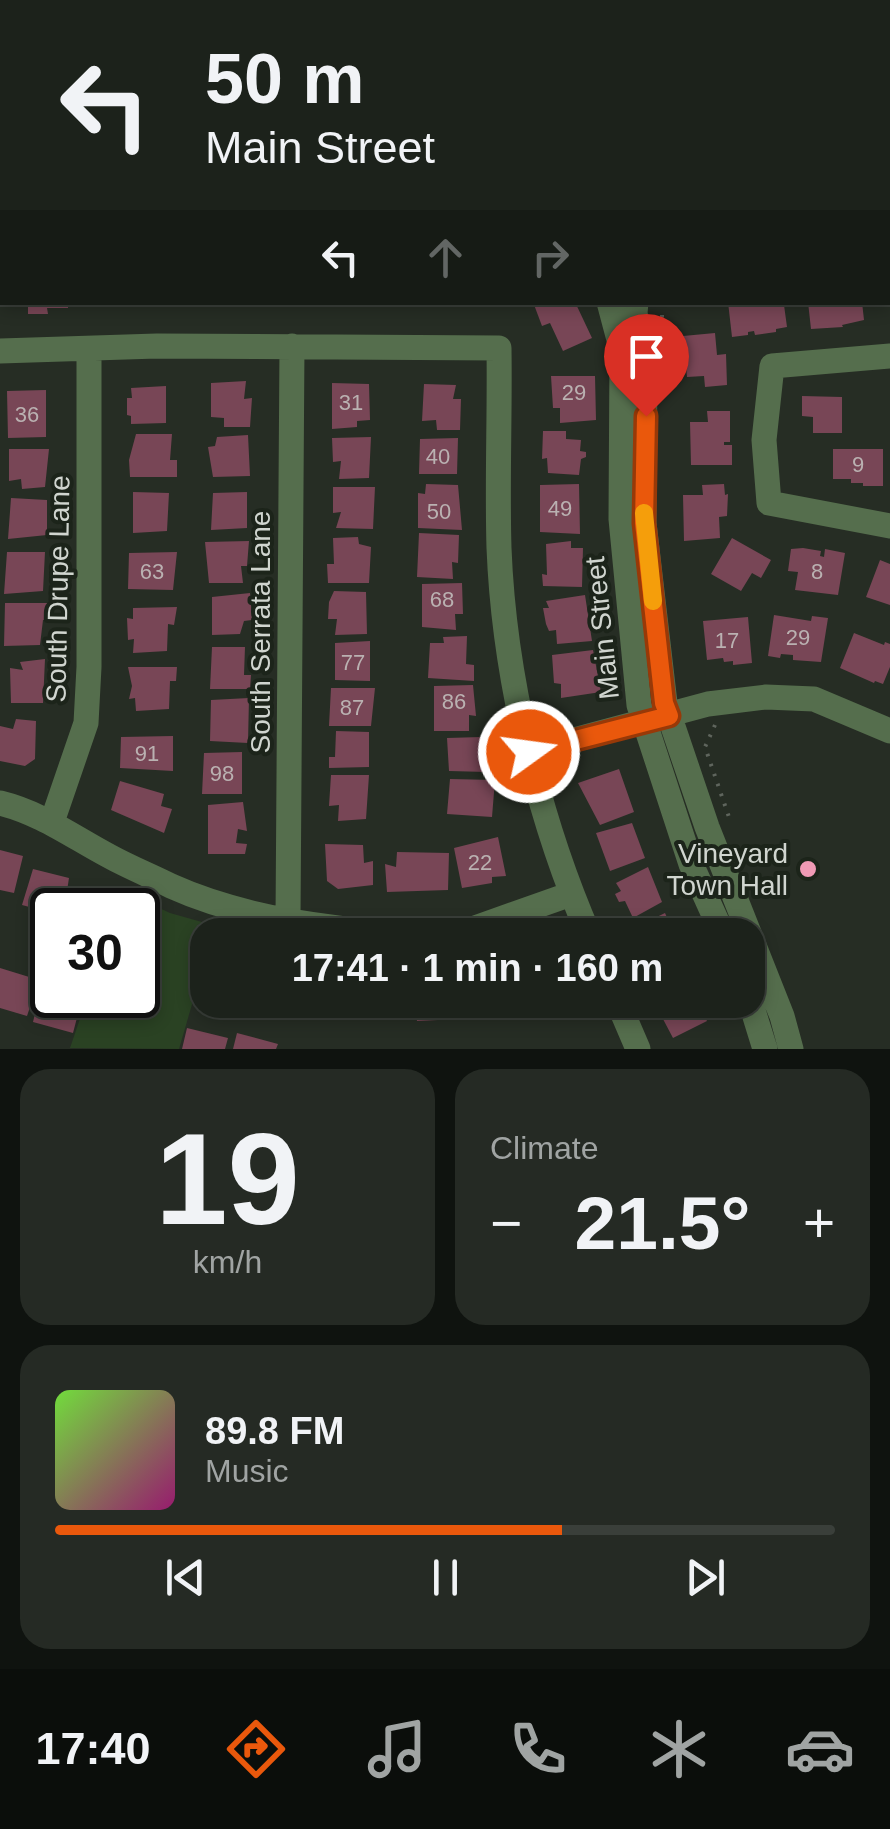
<!DOCTYPE html>
<meta charset="utf-8">
<style>
:root{--surface:#1c221b;--page:#252a24;--text:#f1f3f6;--muted:#a0a4a3;--line:#3a3f3a;--accent:#ea580c}
body{margin:0;font-family:Arial,sans-serif;background:var(--page);color:var(--text);height:100vh;display:flex;flex-direction:column;font-size:38px;white-space:nowrap}
*{box-sizing:border-box;margin:0}
p{font-size:32px;color:var(--muted)}
.icon{flex:none;width:55px;height:55px;fill:none;stroke:currentColor;stroke-width:2;stroke-linecap:round;stroke-linejoin:round}
.map{position:relative;height:1049px;overflow:hidden}
.drawer{display:flex;flex-direction:column;gap:20px;padding:20px;background:#0f130f;flex:1}
.drawer>*{flex:none}
.hud{position:absolute;left:0px;top:0px;width:890px;height:305px;box-shadow:0 5px 15px #0003,0 0 0 2px var(--line);background:#1c221b;color:var(--text);overflow:hidden}
.speed{position:absolute;left:30px;top:888px;display:flex;gap:20px;font-size:50px;font-weight:700;text-align:center}
.speed>*{display:grid;place-content:center;width:130px;height:130px;border-radius:50%;background:var(--surface);box-shadow:0 5px 15px #0003,0 0 0 2px var(--line);line-height:1}
.speed .limit{border:5px solid #111;border-radius:15px;background:#fff;color:#111}
.pin{position:absolute;display:grid;place-items:center;width:85px;height:85px;color:#fff;margin:-102px -42px;border-radius:50% 50% 50% 0;rotate:-45deg;box-shadow:0 0 10px #0007}
.pin .icon{rotate:45deg}
.me{position:absolute;width:110px;margin:-55px;rotate:76deg;stroke-linejoin:round;filter:drop-shadow(0 0 8px #0008)}
.turn{display:flex;align-items:center;gap:35px;height:210px;padding:0 40px;font-size:45px}
.turn .icon{width:130px;height:130px;stroke-width:2.5}
.turn b{display:block;font-size:70px;line-height:85px}
.lanes{display:flex;align-items:center;height:95px;padding:0 40px;background:#0003;justify-content:center;gap:50px;direction:ltr}
.lanes .off{opacity:.35}
.big{font-size:75px;font-weight:700;line-height:1.1}
.drawer .widget{flex:1;display:flex;flex-direction:column;justify-content:center;gap:15px;min-width:0;padding:0 35px;border-radius:30px;background:var(--page)}
.drawer .dial{align-items:center;gap:0}
.dial b{font-size:130px;line-height:1}
.song{display:flex;align-items:center;gap:30px}
.cover{width:120px;height:120px;border-radius:15px;background:linear-gradient(135deg,hsl(100 70% 55%),hsl(320 70% 35%))}
.played{height:10px;border-radius:5px;background:linear-gradient(90deg,var(--accent) 65%,var(--line) 65%)}
.keys{display:flex;justify-content:space-around;direction:ltr}
.heat{display:flex;justify-content:space-between;align-items:center;font-size:55px;direction:ltr}
.drawer .tiles{flex:1;display:grid;gap:20px;grid-template-columns:1fr 1fr}
.widget:last-child{grid-column:span 2}
.trip{position:absolute;left:190px;top:918px;width:575px;height:100px;border-radius:30px;background:var(--surface);box-shadow:0 5px 15px #0003,0 0 0 2px var(--line);font-weight:700;line-height:100px;text-align:center}
.dock{display:flex;height:160px;justify-content:space-around;align-items:center;background:#0b0e0b;color:var(--muted)}
.dock .icon{width:70px;height:70px}
.dock .on{color:var(--accent)}
.dock b{font-size:45px;color:var(--text)}
.map>svg:first-child{display:block}
.green{fill:#2a4223}
.building{fill:#784656}
.lines{fill:none;stroke-linecap:round;stroke-linejoin:round}
.path{stroke:#5f655d;stroke-width:4;stroke-dasharray:2.5 8;stroke-linecap:butt}
.minor{stroke:#556e4d;stroke-width:25}
.major{stroke:#7cb16d;stroke-width:25}
.route-casing{stroke:#983908;stroke-width:25}
.route{stroke:#ea580c;stroke-width:18}
.slow{stroke:#f59e0b;stroke-width:18}
.poi-dot{fill:#f09ab5;stroke:#1c241a;stroke-width:4}
.labels{text-anchor:middle;dominant-baseline:central;stroke-width:8;stroke-linejoin:round;paint-order:stroke}
.number-label{font-size:22px;fill:#bab1b1}
.street-label{font-size:28px;fill:#d0d5cf;stroke:#1c241a}
.poi-label{font-size:28px;fill:#d0d5cf;stroke:#1c241a;text-anchor:end}
</style>
<div class="map">
<svg width="890" height="1049" viewBox="0 0 890 1049">
<rect width="100%" height="100%" fill="#262d24"/>
<!-- green -->
<path class="green" d="M 123,891 L 170,913 L 216,926 L 213,935 L 208,935 L 207,953 L 179,1049 L 70,1048 L 88,995 L 138,995 L 138,910 L 117,910 Z"/>
<!-- building -->
<path class="building" d="M 28,302 L 68,302 L 68,308 L 47,308 L 48,314 L 28,314 Z
M 533,302 L 575,302 L 592,338 L 563,351 L 550,323 L 542,326 Z
M 728,302 L 784,305 L 787,327 L 776,329 L 776,332 L 755,335 L 754,331 L 748,332 L 748,335 L 732,337 Z
M 808,302 L 862,302 L 864,320 L 842,325 L 843,327 L 811,329 Z
M 715,333 L 717,355 L 726,354 L 727,385 L 705,387 L 704,376 L 687,377 L 683,336 Z
M 551,376 L 595,376 L 596,420 L 560,423 L 560,408 L 553,408 Z
M 246,381 L 244,399 L 252,398 L 250,427 L 224,427 L 224,418 L 211,417 L 211,383 Z
M 332,383 L 369,384 L 370,420 L 357,421 L 357,427 L 332,429 Z
M 424,384 L 456,385 L 453,399 L 461,399 L 460,430 L 437,430 L 436,420 L 422,421 Z
M 166,386 L 166,423 L 131,424 L 131,416 L 127,415 L 127,398 L 132,398 L 131,388 Z
M 46,390 L 46,437 L 8,438 L 7,391 Z
M 802,396 L 842,397 L 842,433 L 813,433 L 813,417 L 802,416 Z
M 707,411 L 730,411 L 730,442 L 724,442 L 724,445 L 732,445 L 732,465 L 691,465 L 690,422 L 708,422 Z
M 543,431 L 566,431 L 566,439 L 581,440 L 580,451 L 586,452 L 586,457 L 581,459 L 579,475 L 548,473 L 547,458 L 542,459 Z
M 136,434 L 172,434 L 170,460 L 177,460 L 177,477 L 130,477 L 129,460 Z
M 248,435 L 250,476 L 213,477 L 208,447 L 215,446 L 217,437 Z
M 371,437 L 369,478 L 339,479 L 341,461 L 333,462 L 332,438 Z
M 458,438 L 457,474 L 419,474 L 420,439 Z
M 9,449 L 49,449 L 45,487 L 22,489 L 21,479 L 9,481 Z
M 833,449 L 883,449 L 883,486 L 863,486 L 863,483 L 851,483 L 851,479 L 833,479 Z
M 426,484 L 458,485 L 462,530 L 418,528 L 418,493 L 425,494 Z
M 579,484 L 580,534 L 540,532 L 540,485 Z
M 724,484 L 725,495 L 728,494 L 727,516 L 719,517 L 720,538 L 684,541 L 683,495 L 703,495 L 702,485 Z
M 333,487 L 375,487 L 373,529 L 336,528 L 341,512 L 333,513 Z
M 133,492 L 169,493 L 167,531 L 133,533 Z
M 247,492 L 247,528 L 211,530 L 213,493 Z
M 11,498 L 47,500 L 47,535 L 8,539 Z
M 419,533 L 459,535 L 458,563 L 452,562 L 453,579 L 417,577 Z
M 358,537 L 359,544 L 371,547 L 369,583 L 328,583 L 327,564 L 334,564 L 333,538 Z
M 732,538 L 771,560 L 761,578 L 752,573 L 741,591 L 711,574 Z
M 249,541 L 247,566 L 241,566 L 243,583 L 209,583 L 205,542 Z
M 571,541 L 571,548 L 583,548 L 582,587 L 543,586 L 542,574 L 547,575 L 546,544 Z
M 803,548 L 821,551 L 820,556 L 824,557 L 825,549 L 845,553 L 838,595 L 795,590 L 798,572 L 788,571 L 791,549 Z
M 7,552 L 45,552 L 43,591 L 4,594 Z
M 177,552 L 173,590 L 128,589 L 129,553 Z
M 880,560 L 890,564 L 890,605 L 866,597 Z
M 462,583 L 463,614 L 455,614 L 456,630 L 422,627 L 422,584 Z
M 334,591 L 366,592 L 367,634 L 335,635 L 337,619 L 328,619 L 329,602 Z
M 250,593 L 252,620 L 244,621 L 240,634 L 212,635 L 212,597 Z
M 585,595 L 592,641 L 557,644 L 556,630 L 549,631 L 546,624 L 543,608 L 549,608 L 546,601 Z
M 5,603 L 48,603 L 48,619 L 43,620 L 40,645 L 4,646 Z
M 177,607 L 174,625 L 168,624 L 167,651 L 133,653 L 134,639 L 128,640 L 127,618 L 133,619 L 133,608 Z
M 774,615 L 811,621 L 812,616 L 828,618 L 821,662 L 793,660 L 793,655 L 781,654 L 780,658 L 768,656 Z
M 748,617 L 752,663 L 733,665 L 733,661 L 724,662 L 723,658 L 707,660 L 703,621 Z
M 854,633 L 884,645 L 885,642 L 890,644 L 890,667 L 883,684 L 875,681 L 874,683 L 840,668 Z
M 467,636 L 466,664 L 474,665 L 474,681 L 428,678 L 430,643 L 444,643 L 443,637 Z
M 370,641 L 370,681 L 335,680 L 335,643 Z
M 212,647 L 245,647 L 244,675 L 251,675 L 250,689 L 210,689 Z
M 593,650 L 601,692 L 561,698 L 561,684 L 554,683 L 552,655 Z
M 45,659 L 43,703 L 11,703 L 10,668 L 23,670 L 20,662 Z
M 128,667 L 177,667 L 176,681 L 170,681 L 169,709 L 136,711 L 135,698 L 129,699 L 132,686 Z
M 473,685 L 476,716 L 469,715 L 469,731 L 434,731 L 434,686 Z
M 331,688 L 375,688 L 371,726 L 329,726 Z
M 249,698 L 248,743 L 210,741 L 211,700 Z
M 16,719 L 36,721 L 35,759 L 25,766 L 0,761 L 0,726 L 13,729 Z
M 336,731 L 369,732 L 369,767 L 329,768 L 329,757 L 335,757 Z
M 173,736 L 173,771 L 120,768 L 121,737 Z
M 481,737 L 481,750 L 489,750 L 487,772 L 449,771 L 447,738 Z
M 242,752 L 242,794 L 202,794 L 204,753 Z
M 619,769 L 634,812 L 600,825 L 578,783 Z
M 331,775 L 369,775 L 366,819 L 338,821 L 339,805 L 329,806 Z
M 450,779 L 495,780 L 492,817 L 447,814 Z
M 120,781 L 164,794 L 161,806 L 172,809 L 164,833 L 111,810 Z
M 243,802 L 247,831 L 238,829 L 236,843 L 247,844 L 245,854 L 208,854 L 208,805 Z
M 632,823 L 645,858 L 610,871 L 596,833 Z
M 498,837 L 506,876 L 492,877 L 492,883 L 462,888 L 454,848 Z
M 325,844 L 363,845 L 364,863 L 373,861 L 373,885 L 338,889 L 327,881 Z
M 0,850 L 23,856 L 14,893 L 0,890 Z
M 397,852 L 449,853 L 448,890 L 387,892 L 385,864 L 396,867 Z
M 648,867 L 662,902 L 633,918 L 625,901 L 619,902 L 615,894 L 621,891 L 616,883 Z
M 33,869 L 69,878 L 64,910 L 52,910 L 52,913 L 22,905 Z
M 80,895 L 112,907 L 111,910 L 74,910 Z
M 665,913 L 675,935 L 639,935 L 636,927 Z
M 0,968 L 39,980 L 27,1016 L 0,1008 Z
M 42,985 L 52,988 L 52,995 L 83,995 L 73,1033 L 33,1022 Z
M 359,1000 L 401,1000 L 401,1017 L 358,1013 Z
M 415,1000 L 457,1000 L 459,1019 L 417,1021 Z
M 467,1000 L 515,1000 L 516,1005 L 470,1016 Z
M 657,1000 L 697,1000 L 707,1021 L 673,1038 L 654,1002 Z
M 187,1028 L 228,1038 L 225,1049 L 182,1049 Z
M 237,1033 L 278,1044 L 276,1049 L 233,1049 Z"/>
<g class="lines">
<!-- path -->
<path class="path" d="M 0,161 L 2,161
M 662,328 L 662,302
M 715,725 L 705,747 L 731,823"/>
<!-- minor -->
<path class="minor" d="M 81,2 L 81,0
M 287,2 L 287,0
M 483,2 L 483,0
M 791,2 L 791,0
M 0,48 L 2,48
M 888,62 L 890,62
M 0,198 L 2,198
M 0,219 L 2,220
M 609,302 L 622,351 L 621,519 L 639,705 L 691,864 L 723,935
M 636,302 L 635,313 L 645,361 L 644,523 L 665,703 L 707,827 L 782,1016 L 791,1049
M 0,351 L 157,346 L 499,348 C 500,415 497,481 499,548 C 504,676 538,818 589,935
M 890,356 L 772,366 L 764,440 L 769,503 L 890,526
M 529,752 L 708,704 L 766,697 L 814,699 L 890,731
M 0,803 C 41,813 73,837 109,856 C 129,867 151,876 171,886 C 244,919 331,929 410,935
M 52,822 L 86,723 L 89,667 L 89,351
M 288,919 L 292,346
M 435,935 L 475,928 L 571,894
M 748,994 L 765,1049
M 617,1000 L 638,1049"/>
<!-- major -->
<path class="major" d="M 658,0 L 658,2
M 621,2 L 621,0
M 888,198 L 890,198
M 888,233 L 890,233"/>
</g>
<g class="lines">
<defs>
<path id="route" d="M 529,752 L 669,716 L 664,703 L 644,523 L 646,416"/>
</defs>
<!-- route casing -->
<use href="#route" class="route-casing"/>
<!-- route -->
<use href="#route" class="route"/>
<!-- slow -->
<path class="slow" d="M 644,513 L 653,601"/>
</g>
<!-- markers -->
<circle class="poi-dot" cx="808" cy="869" r="10"/>
<g class="labels">
<!-- number labels -->
<g class="number-label">
<text x="574" y="392">29</text>
<text x="351" y="402">31</text>
<text x="27" y="414">36</text>
<text x="438" y="456">40</text>
<text x="858" y="464">9</text>
<text x="560" y="508">49</text>
<text x="439" y="511">50</text>
<text x="152" y="571">63</text>
<text x="817" y="571">8</text>
<text x="442" y="599">68</text>
<text x="798" y="637">29</text>
<text x="727" y="640">17</text>
<text x="353" y="662">77</text>
<text x="454" y="701">86</text>
<text x="352" y="707">87</text>
<text x="147" y="753">91</text>
<text x="222" y="773">98</text>
<text x="480" y="862">22</text>
</g>
<!-- street labels -->
<g class="street-label">
<text transform="translate(58 589) rotate(-89)">South Drupe Lane</text>
<text transform="translate(602 628) rotate(-96)">Main Street</text>
<text transform="translate(260 632) rotate(-90)">South Serrata Lane</text>
</g>
<!-- poi labels -->
<g class="poi-label">
<text x="788" y="853">Vineyard<tspan x="788" dy="32">Town Hall</tspan></text>
</g>
</g>
</svg>
<div class="speed"><div class="limit">30</div></div>
<div class="pin" style="left:646px;top:416px;background:#d93025"><svg class="icon" aria-label="arrive" viewBox="0 0 24 24"><path d="M6 21V4h12l-3 4 3 4H6"/></svg></div>
<svg class="me" style="left:529px;top:752px" viewBox="-20 -20 40 40"><circle r="17" fill="#ea580c" stroke="#fff" stroke-width="3"/><path d="M0-11L8 9 0 5-8 9z" fill="#fff"/></svg>
<div class="trip">17:41 · 1 min · 160 m</div>
<div class="hud">
<div class="turn"><svg class="icon" aria-label="left" viewBox="0 0 24 24"><path d="M17 20v-9H6M10 6l-5 5 5 5"/></svg><div><b>50 m</b>Main Street</div></div>
<div class="lanes"><svg class="icon" aria-label="left" viewBox="0 0 24 24"><path d="M17 20v-9H6M10 6l-5 5 5 5"/></svg><svg class="icon off" aria-label="ahead" viewBox="0 0 24 24"><path d="M12 20V5M6 11l6-6 6 6"/></svg><svg class="icon off" aria-label="right" viewBox="0 0 24 24"><path d="M7 20v-9h11M14 6l5 5-5 5"/></svg></div>
</div>
</div>
<section class="drawer">
<div class="tiles">
<div class="widget dial"><b>19</b><p>km/h</p></div>
<div class="widget"><p>Climate</p>
<div class="heat"><a>−</a><b class="big">21.5°</b><a>+</a></div>
</div>
<div class="widget">
<div class="song"><i class="cover"></i><div><b>89.8 FM</b><p>Music</p></div></div>
<div class="played"></div>
<div class="keys"><svg class="icon" aria-label="previous" viewBox="0 0 24 24"><path d="M18 5L8 12l10 7zM5 5v14"/></svg><svg class="icon" aria-label="pause" viewBox="0 0 24 24"><path d="M8 5v14M16 5v14"/></svg><svg class="icon" aria-label="next" viewBox="0 0 24 24"><path d="M6 5l10 7-10 7zM19 5v14"/></svg></div>
</div>
</div>
</section>
<nav class="dock">
<b>17:40</b>
<svg class="icon on" aria-label="directions" viewBox="0 0 24 24"><path d="M12 3l9 9-9 9-9-9zM9 14v-3h6M13 9l2 2-2 2"/></svg>
<svg class="icon" aria-label="music" viewBox="0 0 24 24"><path d="M9 18V5l10-2v13"/><circle cx="6" cy="18" r="3"/><circle cx="16" cy="16" r="3"/></svg>
<svg class="icon" aria-label="phone" viewBox="0 0 24 24"><path d="M5 4h4l2 5-3 2q2 4 5 5l2-3 5 2v4C11 20 4 13 5 4z"/></svg>
<svg class="icon" aria-label="climate" viewBox="0 0 24 24"><path d="M12 3v18M4 7l16 10M4 17L20 7"/></svg>
<svg class="icon" aria-label="car" viewBox="0 0 24 24"><path d="M5 17H2v-5l4-1 3-4h7l3 4 3 1v5h-3M9 17h6M6 11h13"/><circle cx="7" cy="17" r="2"/><circle cx="17" cy="17" r="2"/></svg>
</nav>
